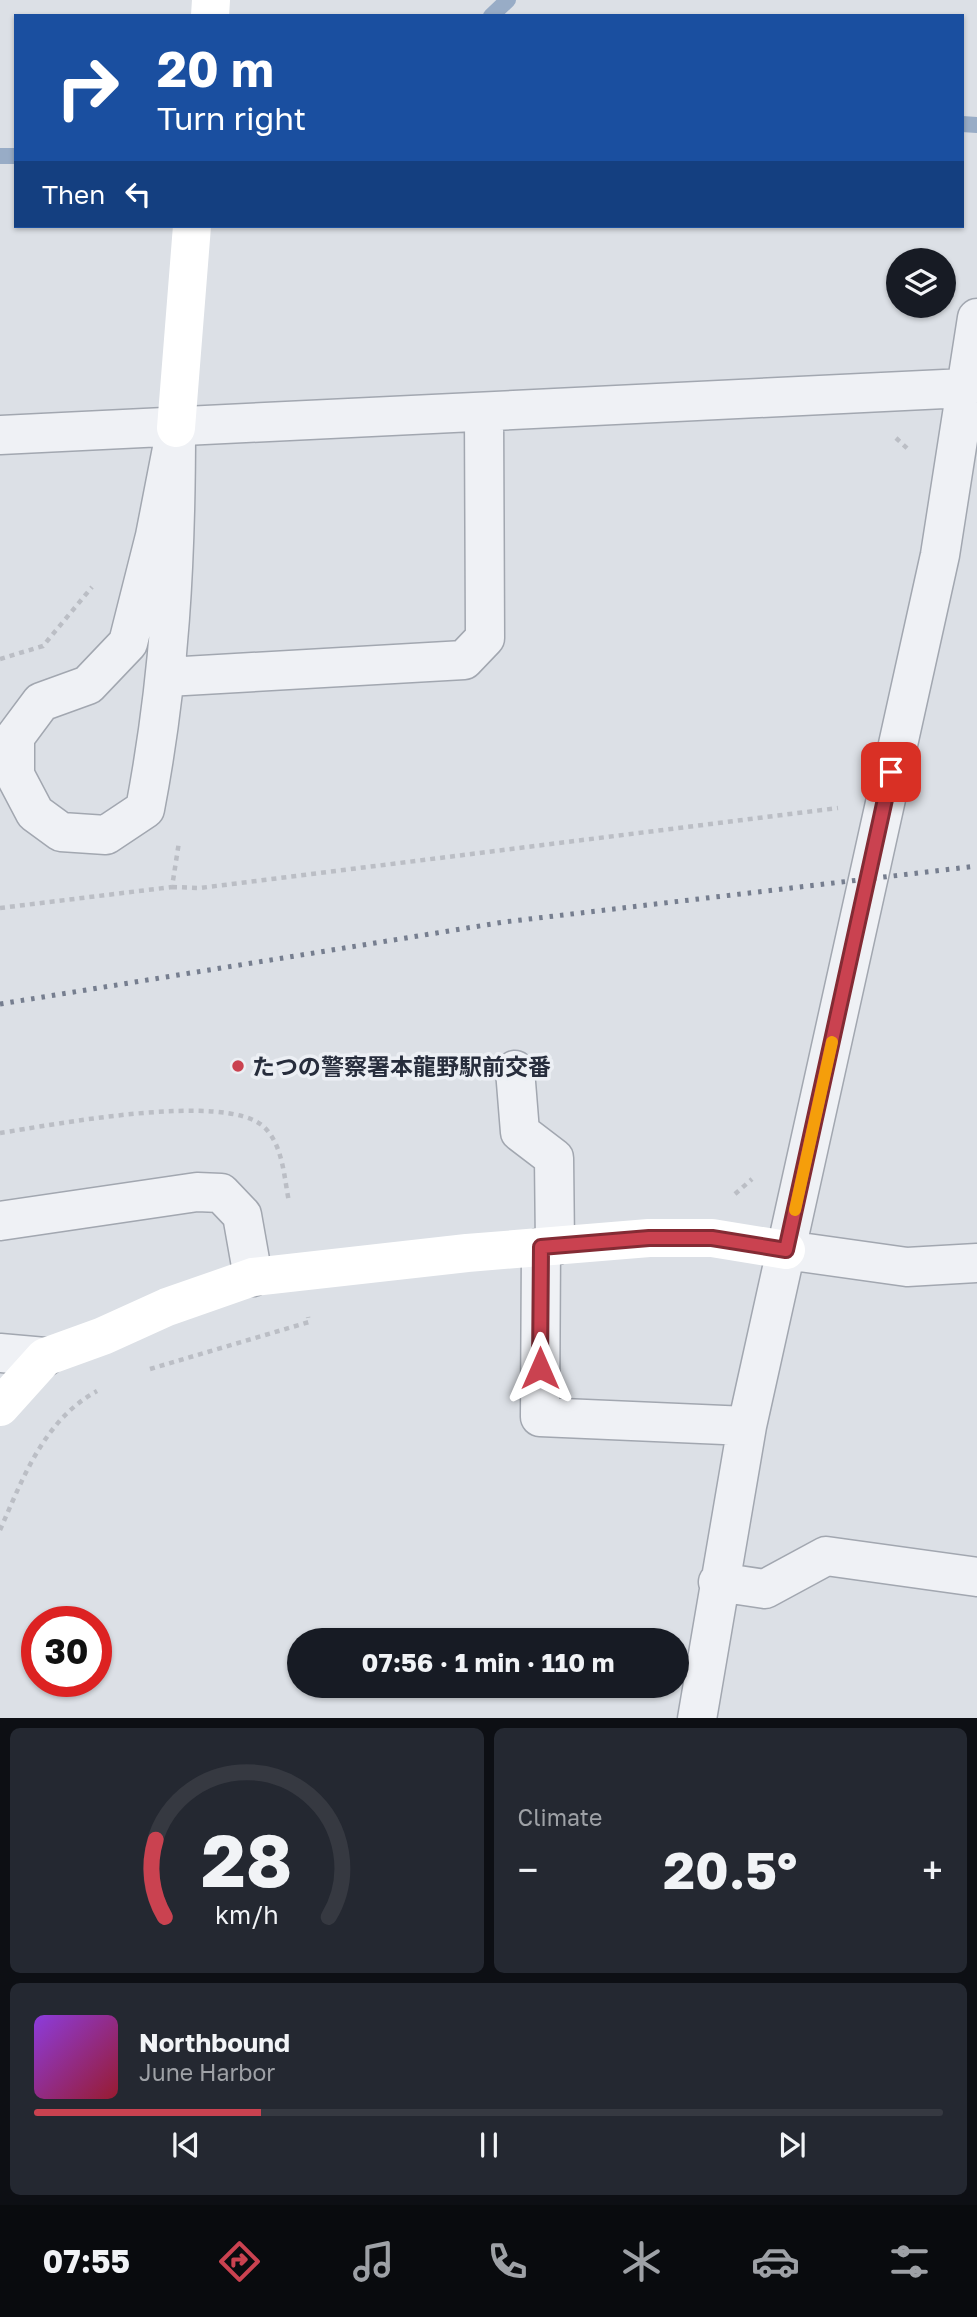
<!DOCTYPE html>
<meta charset="utf-8">
<style>
:root{--surface:#171b24;--page:#242831;--text:#f1f3f6;--muted:#9ea1a6;--line:#363941;--accent:#ca4250}
body{margin:0;font-family:"Golos Text","Noto Sans JP",sans-serif;background:var(--page);color:var(--text);height:100vh;display:flex;flex-direction:column;font-size:26px;white-space:nowrap}
*{box-sizing:border-box;margin:0}
p{font-size:23px;color:var(--muted)}
.icon{flex:none;width:38px;height:38px;fill:none;stroke:currentColor;stroke-width:2;stroke-linecap:round;stroke-linejoin:round}
.map{position:relative;height:1718px;overflow:hidden}
.side{display:flex;flex-direction:column;gap:10px;padding:10px;background:#0d0f14;flex:1}
.side>*{flex:none}
.guide{position:absolute;left:14px;top:14px;width:950px;height:214px;border-radius:0px;box-shadow:0 2px 5px #0004;background:#1a4fa0;color:#fff;overflow:hidden}
.controls{position:absolute;left:886px;top:248px;display:grid;gap:14px}
.controls a{display:grid;place-items:center;width:70px;height:70px;border-radius:50%;background:var(--surface);box-shadow:0 2px 5px #0004;font-size:35px}
.speed{position:absolute;left:21px;top:1606px;display:flex;gap:14px;font-size:35px;font-weight:700;text-align:center}
.speed>*{display:grid;place-content:center;width:91px;height:91px;border-radius:50%;background:var(--surface);box-shadow:0 2px 5px #0004;line-height:1}
.speed .limit{border:10px solid #d22;background:#fff;color:#111}
.pin{position:absolute;display:grid;place-items:center;width:60px;height:60px;color:#fff;margin:-30px;border-radius:14px;box-shadow:0 4px 10px #0006}
.me{position:absolute;width:77px;margin:-38px;rotate:0deg;stroke-linejoin:round;filter:drop-shadow(0 0 5px #0008)}
.turn{display:flex;align-items:center;gap:24px;height:147px;padding:0 28px;font-size:32px}
.turn .icon{width:91px;height:91px;stroke-width:2.5}
.turn b{display:block;font-size:49px;line-height:60px}
.then{display:flex;align-items:center;height:66px;padding:0 28px;background:#0003;gap:14px;font-size:26px}
.big{font-size:52px;font-weight:700;line-height:1.1}
.side .tile{flex:1;display:flex;flex-direction:column;justify-content:center;gap:10px;min-width:0;padding:0 24px;border-radius:10px;background:var(--page)}
.side .dial{align-items:center;gap:0}
.dial svg{height:182px;overflow:visible;fill:none;stroke:var(--line);stroke-width:7;stroke-linecap:round;text-anchor:middle}
.dial text{fill:var(--text);stroke:none}
.song{display:flex;align-items:center;gap:21px}
.cover{width:84px;height:84px;border-radius:10px;background:linear-gradient(135deg,hsl(270 70% 55%),hsl(350 70% 35%))}
.played{height:7px;border-radius:4px;background:linear-gradient(90deg,var(--accent) 25%,var(--line) 25%)}
.keys{display:flex;justify-content:space-around;direction:ltr}
.heat{display:flex;justify-content:space-between;align-items:center;font-size:38px;direction:ltr}
.side .tiles{flex:1;display:grid;gap:10px;grid-template-columns:1fr 1fr}
.tile:last-child{grid-column:span 2}
.trip{position:absolute;left:287px;top:1628px;width:402px;height:70px;border-radius:35px;background:var(--surface);box-shadow:0 2px 5px #0004;font-weight:700;line-height:70px;text-align:center}
.tabs{display:flex;height:112px;justify-content:space-around;align-items:center;background:#090b0e;color:var(--muted)}
.tabs .icon{width:49px;height:49px}
.tabs .on{color:var(--accent)}
.tabs b{font-size:32px;color:var(--text)}
.map>svg:first-child{display:block}
.lines{fill:none;stroke-linecap:round;stroke-linejoin:round}
.stream{stroke:#98acc6;stroke-width:16}
.street-casing{stroke:#a2a7b0;stroke-width:41}
.path{stroke:#bbbec5;stroke-width:4.5;stroke-dasharray:5 5;stroke-linecap:butt}
.street{stroke:#eff1f5;stroke-width:38}
.secondary{stroke:#fff;stroke-width:38}
.rail{stroke:#767e8f;stroke-width:5;stroke-dasharray:3.5 7;stroke-linecap:butt}
.route-casing{stroke:#832b34;stroke-width:18}
.route{stroke:#ca4250;stroke-width:12}
.slow{stroke:#f59e0b;stroke-width:12}
.poi-dot{fill:#ca4250;stroke:#eceff4;stroke-width:2.5}
.labels{text-anchor:middle;dominant-baseline:central;stroke-width:7;stroke-linejoin:round;paint-order:stroke}
.poi-label{font-size:23px;font-weight:bold;fill:#272d3c;stroke:#eceff4;text-anchor:start}
</style>
<div class="map">
<svg width="977" height="1719" viewBox="0 0 977 1719">
<rect width="100%" height="100%" fill="#dce0e6"/>
<g class="lines">
<!-- stream -->
<path class="stream" d="M 491,16 L 508,0
M 962,124 L 977,125
M 0,156 L 16,156"/>
<defs>
<path id="street" d="M 176,428 C 176,561 170,678 145,809 L 106,835 L 61,832 L 35,813 L 15,775 L 15,737 L 41,702 L 88,685 L 128,643 L 155,536 Z
M 0,435 L 965,388
M 167,677 L 464,660 L 485,638 L 484,413
M 515,1070 L 520,1132 L 554,1158 L 555,1246
M 0,1221 L 197,1192 L 221,1193 L 242,1215 L 253,1277
M 541,1247 L 540,1417 L 747,1426
M 786,1250 L 907,1267 L 977,1263
M 0,1353 L 45,1357
M 718,1582 L 765,1589 L 826,1556 L 977,1577
M 697,1719 L 747,1426 L 940,555 L 977,318"/>
</defs>
<!-- street casing -->
<use href="#street" class="street-casing"/>
<!-- path -->
<path class="path" d="M 896,438 L 910,451
M 0,659 L 43,646 L 92,587
M 172,887 L 200,888 L 838,808
M 0,908 L 172,887 L 179,842
M 0,1133 C 52,1125 226,1091 264,1127 C 283,1145 284,1177 289,1202
M 735,1194 L 752,1179
M 150,1369 L 309,1322 L 308,1317
M 0,1530 C 23,1478 44,1420 97,1391"/>
<!-- street -->
<use href="#street" class="street"/>
<!-- secondary -->
<path class="secondary" d="M 210,16 L 211,0
M 176,428 L 192,226
M 0,1407 L 45,1357 L 103,1336 L 167,1307 L 253,1277 L 467,1253 L 649,1238 L 712,1238 L 786,1250"/>
<!-- rail -->
<path class="rail" d="M 0,1004 L 504,922 L 977,866"/>
</g>
<g class="lines">
<defs>
<path id="route" d="M 540,1368 L 541,1247 L 649,1238 L 712,1238 L 786,1250 L 891,772"/>
</defs>
<!-- route casing -->
<use href="#route" class="route-casing"/>
<!-- route -->
<use href="#route" class="route"/>
<!-- slow -->
<path class="slow" d="M 795,1210 L 832,1042"/>
</g>
<!-- markers -->
<circle class="poi-dot" cx="238" cy="1066" r="7"/>
<g class="labels">
<!-- poi labels -->
<g class="poi-label">
<text x="252" y="1066">たつの警察署本龍野駅前交番</text>
</g>
</g>
</svg>
<div class="controls">
<a><svg class="icon" aria-label="layers" viewBox="0 0 24 24"><path d="M12 4l9 5-9 5-9-5zM3 14l9 5 9-5"/></svg></a>
</div>
<div class="speed"><div class="limit">30</div></div>
<div class="pin" style="left:891px;top:772px;background:#d93025"><svg class="icon" aria-label="arrive" viewBox="0 0 24 24"><path d="M6 21V4h12l-3 4 3 4H6"/></svg></div>
<svg class="me" style="left:540px;top:1368px" viewBox="-20 -20 40 40"><path d="M0-17L14 15 0 8-14 15z" fill="#ca4250" stroke="#fff" stroke-width="4"/></svg>
<div class="trip">07:56 · 1 min · 110 m</div>
<div class="guide">
<div class="turn"><svg class="icon" aria-label="right" viewBox="0 0 24 24"><path d="M7 20v-9h11M14 6l5 5-5 5"/></svg><div><b>20 m</b>Turn right</div></div>
<div class="then">Then<svg class="icon" aria-label="left" viewBox="0 0 24 24"><path d="M17 20v-9H6M10 6l-5 5 5 5"/></svg></div>
</div>
</div>
<section class="side">
<div class="tiles">
<div class="tile dial"><svg viewBox="0 0 100 80">
<path d="M14 69A42 42 0 1 1 86 69"/>
<path d="M14 69A42 42 0 0 1 10 35" stroke="#ca4250"/>
<text x="50" y="56" font-size="32" font-weight="700">28</text>
<text x="50" y="72" font-size="11">km/h</text>
</svg></div>
<div class="tile"><p>Climate</p>
<div class="heat"><a>−</a><b class="big">20.5°</b><a>+</a></div>
</div>
<div class="tile">
<div class="song"><i class="cover"></i><div><b>Northbound</b><p>June Harbor</p></div></div>
<div class="played"></div>
<div class="keys"><svg class="icon" aria-label="previous" viewBox="0 0 24 24"><path d="M18 5L8 12l10 7zM5 5v14"/></svg><svg class="icon" aria-label="pause" viewBox="0 0 24 24"><path d="M8 5v14M16 5v14"/></svg><svg class="icon" aria-label="next" viewBox="0 0 24 24"><path d="M6 5l10 7-10 7zM19 5v14"/></svg></div>
</div>
</div>
</section>
<nav class="tabs">
<b>07:55</b>
<svg class="icon on" aria-label="directions" viewBox="0 0 24 24"><path d="M12 3l9 9-9 9-9-9zM9 14v-3h6M13 9l2 2-2 2"/></svg>
<svg class="icon" aria-label="music" viewBox="0 0 24 24"><path d="M9 18V5l10-2v13"/><circle cx="6" cy="18" r="3"/><circle cx="16" cy="16" r="3"/></svg>
<svg class="icon" aria-label="phone" viewBox="0 0 24 24"><path d="M5 4h4l2 5-3 2q2 4 5 5l2-3 5 2v4C11 20 4 13 5 4z"/></svg>
<svg class="icon" aria-label="climate" viewBox="0 0 24 24"><path d="M12 3v18M4 7l16 10M4 17L20 7"/></svg>
<svg class="icon" aria-label="car" viewBox="0 0 24 24"><path d="M5 17H2v-5l4-1 3-4h7l3 4 3 1v5h-3M9 17h6M6 11h13"/><circle cx="7" cy="17" r="2"/><circle cx="17" cy="17" r="2"/></svg>
<svg class="icon" aria-label="filters" viewBox="0 0 24 24"><path d="M4 7h16M4 17h16"/><circle cx="9" cy="7" r="2"/><circle cx="15" cy="17" r="2"/></svg>
</nav>
